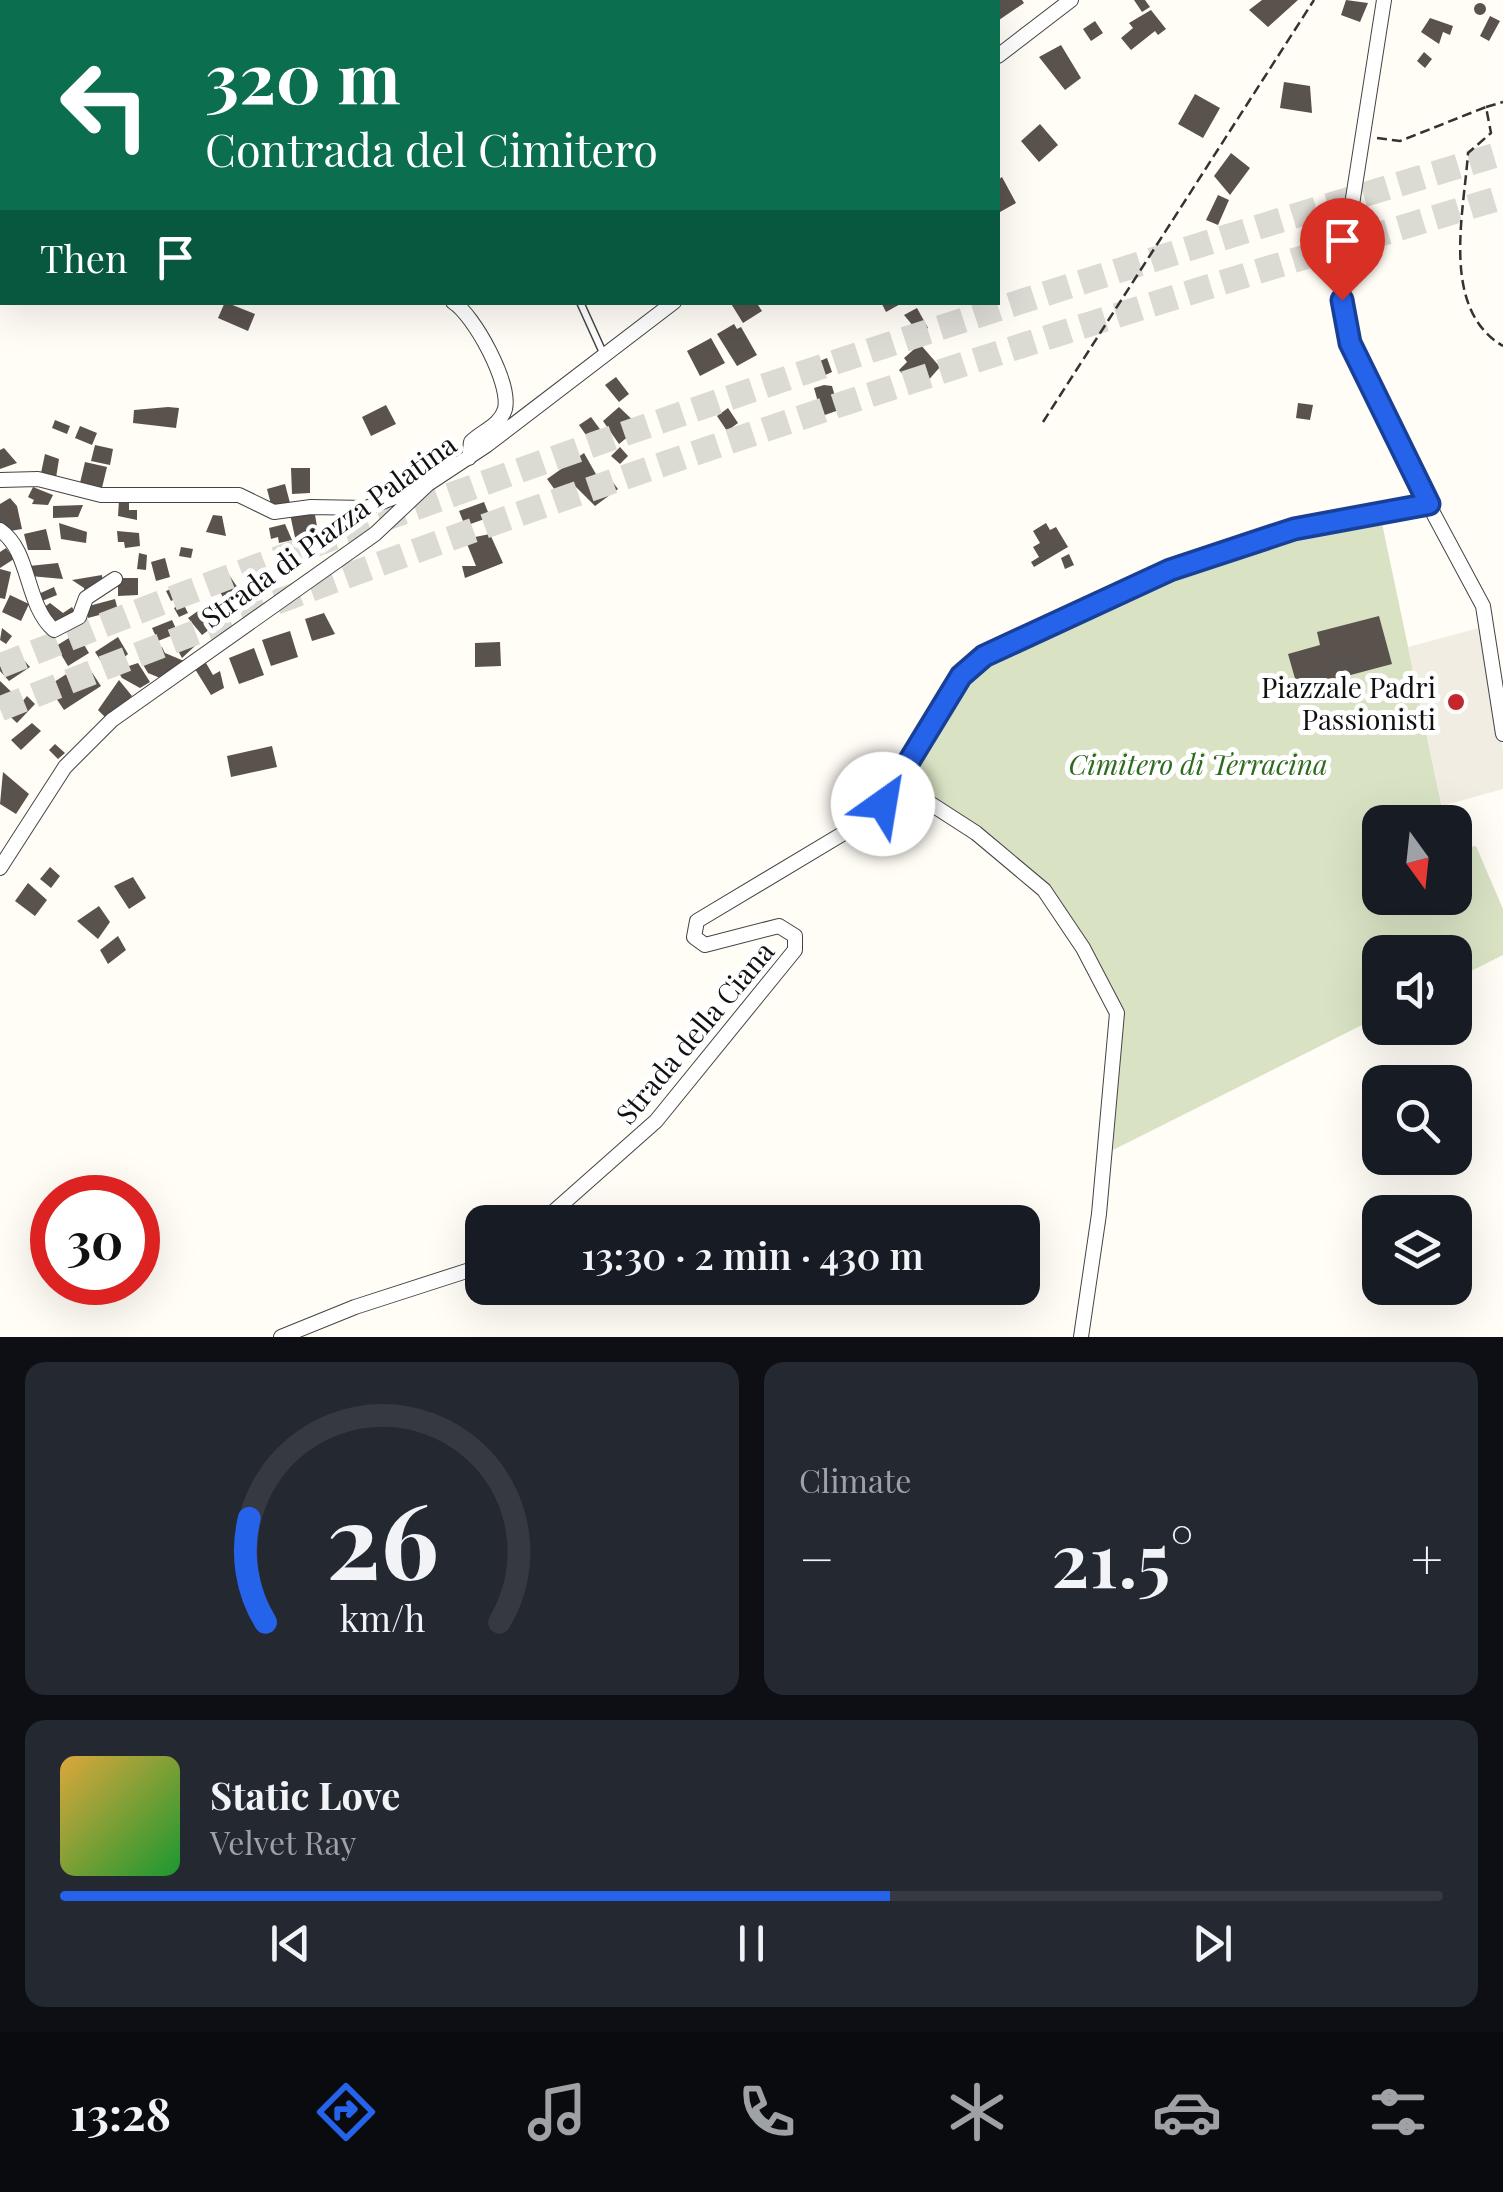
<!DOCTYPE html>
<meta charset="utf-8">
<style>
:root{--surface:#171b24;--page:#242831;--text:#f1f3f6;--muted:#9ea1a6;--line:#363941;--accent:#2563eb}
body{margin:0;font-family:"Playfair Display",serif;background:var(--page);color:var(--text);height:100vh;display:flex;flex-direction:column;font-size:38px;white-space:nowrap}
*{box-sizing:border-box;margin:0}
p{font-size:32px;color:var(--muted)}
.icon{flex:none;width:55px;height:55px;fill:none;stroke:currentColor;stroke-width:2;stroke-linecap:round;stroke-linejoin:round}
.map{position:relative;height:1337px;overflow:hidden}
.drawer{display:flex;flex-direction:column;gap:25px;padding:25px;background:#0d0f14;flex:1}
.drawer>*{flex:none}
.top-card{position:absolute;left:0px;top:0px;width:1000px;height:305px;box-shadow:0 10px 40px #0002;background:#0b6e4f;color:#fff;overflow:hidden}
.needle{width:65px;rotate:165deg}
.buttons{position:absolute;left:1362px;top:805px;display:grid;gap:20px}
.buttons a{display:grid;place-items:center;width:110px;height:110px;border-radius:20px;background:var(--surface);box-shadow:0 10px 40px #0002;font-size:50px}
.speed{position:absolute;left:30px;top:1175px;display:flex;gap:20px;font-size:50px;font-weight:700;text-align:center}
.speed>*{display:grid;place-content:center;width:130px;height:130px;border-radius:50%;background:var(--surface);box-shadow:0 10px 40px #0002;line-height:1}
.speed .limit{border:15px solid #d22;background:#fff;color:#111}
.pin{position:absolute;display:grid;place-items:center;width:85px;height:85px;color:#fff;margin:-102px -42px;border-radius:50% 50% 50% 0;rotate:-45deg;box-shadow:0 0 10px #0007}
.pin .icon{rotate:45deg}
.me{position:absolute;width:110px;margin:-55px;rotate:32deg;stroke-linejoin:round;filter:drop-shadow(0 0 8px #0008)}
.turn{display:flex;align-items:center;gap:35px;height:210px;padding:0 40px;font-size:45px}
.turn .icon{width:130px;height:130px;stroke-width:2.5}
.turn b{display:block;font-size:70px;line-height:85px}
.then{display:flex;align-items:center;height:95px;padding:0 40px;background:#0003;gap:20px;font-size:38px}
.big{font-size:75px;font-weight:600;line-height:1.1}
.drawer .card{flex:1;display:flex;flex-direction:column;justify-content:center;gap:15px;min-width:0;padding:0 35px;border-radius:20px;background:var(--page)}
.drawer .dial{align-items:center;gap:0}
.dial svg{height:260px;overflow:visible;fill:none;stroke:var(--line);stroke-width:7;stroke-linecap:round;text-anchor:middle}
.dial text{fill:var(--text);stroke:none}
.song{display:flex;align-items:center;gap:30px}
.cover{width:120px;height:120px;border-radius:15px;background:linear-gradient(135deg,hsl(40 70% 55%),hsl(130 70% 35%))}
.played{height:10px;border-radius:5px;background:linear-gradient(90deg,var(--accent) 60%,var(--line) 60%)}
.keys{display:flex;justify-content:space-around;direction:ltr}
.heat{display:flex;justify-content:space-between;align-items:center;font-size:55px;direction:ltr}
.drawer .tiles{flex:1;display:grid;gap:25px;grid-template-columns:1fr 1fr}
.card:last-child{grid-column:span 2}
.trip{position:absolute;left:465px;top:1205px;width:575px;height:100px;border-radius:20px;background:var(--surface);box-shadow:0 10px 40px #0002;font-weight:600;line-height:100px;text-align:center}
.tabs{display:flex;height:160px;justify-content:space-around;align-items:center;background:#090b0e;color:var(--muted)}
.tabs .icon{width:70px;height:70px}
.tabs .selected{color:var(--accent)}
.tabs b{font-size:45px;color:var(--text)}
.map>svg:first-child{display:block}
.cemetery{fill:#d9e3c4}
.plaza{fill:#f1ede2}
.building{fill:#5a524d}
.lines{fill:none;stroke-linecap:round;stroke-linejoin:round}
.highway-tunnel{stroke:#dbdad3;stroke-width:25;stroke-dasharray:25 12;stroke-linecap:butt}
.lane-casing{stroke:#444;stroke-width:9}
.street-casing{stroke:#444;stroke-width:16}
.path{stroke:#333;stroke-width:2.5;stroke-dasharray:10 5;stroke-linecap:butt}
.lane{stroke:#fff;stroke-width:6}
.street{stroke:#fff;stroke-width:14}
.route-casing{stroke:#184099;stroke-width:25}
.route{stroke:#2563eb;stroke-width:18}
.poi-dot{fill:#c4262e;stroke:#fff;stroke-width:4}
.labels{text-anchor:middle;dominant-baseline:central;stroke-width:10;stroke-linejoin:round;paint-order:stroke}
.street-label{font-size:28px;fill:#111;stroke:#fff}
.poi-label{font-size:28px;fill:#111;stroke:#fff;text-anchor:end}
.park-label{font-size:28px;font-style:italic;fill:#2f6b1f;stroke:#fff}
</style>
<div class="map">
<svg width="1503" height="1337" viewBox="0 0 1503 1337">
<rect width="100%" height="100%" fill="#fffdf5"/>
<!-- cemetery -->
<path class="cemetery" d="M 1379,509 L 1445,822 L 1380,822 L 1380,898 L 1455,898 L 1455,849 L 1476,846 L 1503,909 L 1503,955 L 1455,979 L 1455,952 L 1380,952 L 1380,1016 L 1113,1150 L 1122,1010 L 1050,886 L 906,781 L 971,665 L 1145,575 L 1261,532 Z"/>
<!-- plaza -->
<path class="plaza" d="M 1483,627 L 1483,657 L 1503,749 L 1503,789 L 1442,806 L 1408,647 Z"/>
<!-- building -->
<path class="building" d="M 998,0 L 1022,0 L 1024,3 L 999,20 Z
M 1134,0 L 1145,0 L 1150,7 L 1142,12 Z
M 1262,0 L 1298,0 L 1268,27 L 1249,10 Z
M 1346,0 L 1368,3 L 1360,22 L 1341,15 Z
M1474 9a6 6 0 1 1 12 0a6 6 0 1 1-12 0Z
M 1151,10 L 1166,29 L 1158,35 L 1155,31 L 1131,50 L 1121,38 L 1133,28 L 1129,23 Z
M 1490,16 L 1500,21 L 1489,41 L 1480,36 Z
M 1430,18 L 1453,26 L 1450,35 L 1443,32 L 1439,44 L 1421,32 Z
M 1095,21 L 1103,33 L 1091,41 L 1083,29 Z
M 1061,45 L 1081,78 L 1065,90 L 1039,57 Z
M 1424,52 L 1432,59 L 1425,68 L 1417,61 Z
M 1284,82 L 1310,86 L 1312,113 L 1280,108 Z
M 1195,94 L 1220,108 L 1203,138 L 1178,124 Z
M 1040,124 L 1058,145 L 1039,162 L 1021,141 Z
M 1231,153 L 1250,168 L 1230,195 L 1214,176 Z
M 1002,177 L 1016,203 L 1000,212 L 998,180 Z
M 1218,195 L 1229,200 L 1218,225 L 1206,220 Z
M 1317,234 L 1321,245 L 1334,240 L 1336,252 L 1304,265 L 1300,255 L 1307,238 Z
M 225,302 L 255,314 L 248,331 L 218,318 Z
M 730,302 L 756,302 L 762,311 L 743,323 Z
M 881,302 L 904,302 L 886,312 Z
M 917,308 L 928,328 L 919,333 L 904,315 Z
M 734,324 L 737,329 L 741,327 L 757,355 L 737,366 L 717,334 Z
M 711,338 L 725,363 L 700,376 L 687,351 Z
M 920,344 L 940,367 L 918,392 L 899,370 L 907,362 L 904,358 Z
M 827,358 L 832,372 L 821,377 L 815,363 Z
M 616,377 L 629,394 L 619,402 L 605,385 Z
M 824,385 L 832,386 L 839,410 L 822,416 L 814,388 Z
M 1298,403 L 1313,405 L 1310,420 L 1296,418 Z
M 386,405 L 396,424 L 371,436 L 362,417 Z
M 168,407 L 179,408 L 176,428 L 133,423 L 134,410 Z
M 619,407 L 640,427 L 619,444 L 603,421 Z
M 728,408 L 738,423 L 727,431 L 717,416 Z
M 591,417 L 605,436 L 593,445 L 579,425 Z
M 55,420 L 70,426 L 67,434 L 52,428 Z
M 80,426 L 97,433 L 92,445 L 75,438 Z
M 95,445 L 113,449 L 110,465 L 91,461 Z
M 620,447 L 628,456 L 620,464 L 611,456 Z
M 4,448 L 17,463 L 0,469 L 0,450 Z
M 584,453 L 601,483 L 609,477 L 618,489 L 595,506 L 572,483 L 555,490 L 547,479 Z
M 45,454 L 59,459 L 56,478 L 41,473 Z
M 85,462 L 107,467 L 101,492 L 79,487 Z
M 291,468 L 310,468 L 310,493 L 292,494 Z
M 285,484 L 290,503 L 272,508 L 267,489 Z
M 33,487 L 53,495 L 48,505 L 32,504 L 34,500 L 28,497 Z
M 10,498 L 17,506 L 22,529 L 10,531 L 0,526 L 0,504 Z
M 119,500 L 129,501 L 129,510 L 137,510 L 137,520 L 118,516 Z
M 484,502 L 490,517 L 465,526 L 459,511 Z
M 83,505 L 78,517 L 53,518 L 53,506 Z
M 314,509 L 319,538 L 296,542 L 290,514 Z
M 213,515 L 222,516 L 226,536 L 206,532 Z
M 59,523 L 87,532 L 86,543 L 61,539 Z
M 1046,523 L 1050,530 L 1056,527 L 1068,547 L 1034,567 L 1031,562 L 1039,557 L 1033,547 L 1040,543 L 1033,531 Z
M 285,524 L 292,540 L 279,543 L 278,537 L 271,539 L 269,528 Z
M 46,529 L 51,550 L 28,550 L 24,534 Z
M 117,531 L 139,533 L 140,546 L 125,548 L 124,542 L 118,542 Z
M 490,534 L 503,563 L 465,578 L 462,566 L 476,566 L 465,539 Z
M 181,547 L 193,549 L 191,558 L 179,556 Z
M 6,548 L 14,559 L 0,568 L 0,552 Z
M 139,553 L 147,555 L 146,570 L 137,569 Z
M 1069,554 L 1074,565 L 1065,569 L 1061,558 Z
M 165,558 L 170,577 L 156,581 L 151,562 Z
M 58,563 L 63,579 L 30,576 L 29,566 Z
M 0,569 L 11,572 L 5,599 L 0,598 Z
M 225,569 L 240,591 L 225,601 L 212,577 Z
M 102,575 L 103,585 L 85,595 L 84,588 L 72,580 Z
M 123,578 L 138,578 L 138,595 L 118,596 L 118,584 Z
M 188,581 L 192,591 L 171,601 L 166,591 Z
M 54,587 L 57,595 L 37,603 L 34,596 Z
M 256,591 L 260,602 L 242,609 L 237,598 Z
M 10,595 L 29,604 L 21,621 L 2,612 Z
M 115,599 L 118,610 L 88,618 L 85,607 Z
M 212,601 L 225,618 L 202,635 L 188,618 Z
M 50,603 L 63,613 L 72,607 L 77,616 L 56,629 L 40,610 Z
M 183,603 L 188,613 L 179,617 L 174,608 Z
M 324,613 L 335,634 L 312,641 L 305,619 Z
M 1379,616 L 1392,664 L 1298,689 L 1288,654 L 1320,645 L 1317,632 Z
M 172,620 L 178,633 L 158,641 L 152,628 Z
M 2,628 L 12,636 L 6,644 L 0,640 Z
M 290,631 L 298,657 L 271,666 L 262,640 Z
M 77,633 L 89,653 L 68,666 L 56,646 Z
M 118,637 L 128,654 L 108,672 L 95,652 Z
M 191,637 L 196,645 L 182,658 L 175,645 Z
M 500,642 L 501,666 L 475,667 L 475,643 Z
M 155,643 L 158,649 L 162,647 L 165,653 L 184,661 L 160,678 L 148,673 L 139,658 L 147,654 L 145,647 Z
M 13,648 L 30,667 L 9,681 L 0,671 L 0,658 Z
M 254,648 L 264,675 L 239,684 L 229,658 Z
M 85,662 L 101,686 L 64,710 L 48,686 Z
M 138,663 L 150,682 L 140,688 L 122,678 L 117,670 Z
M 206,663 L 213,675 L 220,671 L 224,688 L 211,695 L 195,669 Z
M 119,680 L 132,696 L 107,719 L 98,710 Z
M 0,681 L 22,702 L 27,696 L 35,704 L 17,723 L 0,707 Z
M 32,723 L 41,731 L 21,750 L 11,740 Z
M 55,744 L 65,753 L 58,759 L 49,750 Z
M 272,746 L 277,767 L 231,777 L 227,756 Z
M 3,772 L 29,794 L 16,814 L 0,804 Z
M 50,867 L 60,876 L 51,888 L 40,879 Z
M 133,877 L 146,898 L 129,909 L 114,886 Z
M 28,883 L 47,900 L 35,916 L 15,901 Z
M 99,906 L 110,922 L 98,939 L 77,921 Z
M 118,936 L 126,950 L 108,964 L 100,950 Z"/>
<g class="lines">
<!-- highway-tunnel -->
<path class="highway-tunnel" d="M 0,666 C 492,469 995,304 1503,153
M 0,709 C 491,512 996,349 1503,197"/>
<defs>
<path id="lane" d="M 580,302 L 604,355"/>
<path id="street" d="M 1384,0 L 1346,243 L 1342,310 L 1353,352 L 1410,470 L 1483,606 L 1503,734
M 998,56 L 1071,0
M 453,302 C 474,315 511,383 505,409 C 500,426 482,431 471,442 L 469,458
M 0,480 L 38,479 L 101,495 L 239,495 L 274,512 L 311,507 L 366,508 L 419,488
M 0,530 C 31,551 25,605 54,630 L 79,617 L 86,598 L 115,579
M 897,782 L 976,833 L 1044,890 L 1083,948 L 1117,1013 L 1099,1214 L 1081,1337
M 0,868 L 65,767 L 112,720 L 375,534 L 428,484 L 487,445 L 674,302
M 542,1222 L 656,1121 L 795,950 L 795,936 L 779,926 L 705,945 L 694,937 L 697,921 L 869,818 L 889,795 L 961,677 L 984,656 L 1170,570 L 1293,529 L 1429,504
M 281,1337 L 355,1307 L 482,1266"/>
</defs>
<!-- lane casing -->
<use href="#lane" class="lane-casing"/>
<!-- street casing -->
<use href="#street" class="street-casing"/>
<!-- path -->
<path class="path" d="M 1486,107 L 1503,102
M 1377,138 L 1400,141 L 1486,107 L 1491,133 L 1468,153 C 1464,213 1440,309 1503,346
M 1043,422 L 1314,0"/>
<!-- lane -->
<use href="#lane" class="lane"/>
<!-- street -->
<use href="#street" class="street"/>
</g>
<g class="lines">
<defs>
<path id="route" d="M 883,804 L 961,676 L 984,656 L 1170,570 L 1294,529 L 1429,504 L 1350,343 L 1342,300"/>
</defs>
<!-- route casing -->
<use href="#route" class="route-casing"/>
<!-- route -->
<use href="#route" class="route"/>
</g>
<!-- markers -->
<circle class="poi-dot" cx="1456" cy="702" r="10"/>
<g class="labels">
<!-- street labels -->
<g class="street-label">
<text transform="translate(328 530) rotate(-36)">Strada di Piazza Palatina</text>
<text transform="translate(694 1032) rotate(-50)">Strada della Ciana</text>
</g>
<!-- poi labels -->
<g class="poi-label">
<text x="1436" y="686">Piazzale Padri<tspan x="1436" dy="32">Passionisti</tspan></text>
</g>
<!-- park labels -->
<g class="park-label">
<text x="1198" y="763">Cimitero di Terracina</text>
</g>
</g>
</svg>
<div class="buttons">
<a><svg class="needle" viewBox="-14 -14 28 28"><path d="M0-13l5 13h-10z" fill="#e53935"/><path d="M0 13l5-13h-10z" fill="#9ea1a6"/></svg></a>
<a><svg class="icon" aria-label="sound" viewBox="0 0 24 24"><path d="M4 9h4l5-4v14l-5-4H4zM17 9q2 3 0 6"/></svg></a>
<a><svg class="icon" aria-label="search" viewBox="0 0 24 24"><circle cx="10" cy="10" r="6"/><path d="M15 15l6 6"/></svg></a>
<a><svg class="icon" aria-label="layers" viewBox="0 0 24 24"><path d="M12 4l9 5-9 5-9-5zM3 14l9 5 9-5"/></svg></a>
</div>
<div class="speed"><div class="limit">30</div></div>
<div class="pin" style="left:1342px;top:300px;background:#d93025"><svg class="icon" aria-label="arrive" viewBox="0 0 24 24"><path d="M6 21V4h12l-3 4 3 4H6"/></svg></div>
<svg class="me" style="left:883px;top:804px" viewBox="-20 -20 40 40"><circle r="19" fill="#fff"/><path d="M0-13L10 11 0 6-10 11z" fill="#2563eb"/></svg>
<div class="trip">13:30 · 2 min · 430 m</div>
<div class="top-card">
<div class="turn"><svg class="icon" aria-label="left" viewBox="0 0 24 24"><path d="M17 20v-9H6M10 6l-5 5 5 5"/></svg><div><b>320 m</b>Contrada del Cimitero</div></div>
<div class="then">Then<svg class="icon" aria-label="arrive" viewBox="0 0 24 24"><path d="M6 21V4h12l-3 4 3 4H6"/></svg></div>
</div>
</div>
<section class="drawer">
<div class="tiles">
<div class="card dial"><svg viewBox="0 0 100 80">
<path d="M14 69A42 42 0 1 1 86 69"/>
<path d="M14 69A42 42 0 0 1 9 37" stroke="#2563eb"/>
<text x="50" y="56" font-size="32" font-weight="700">26</text>
<text x="50" y="72" font-size="11">km/h</text>
</svg></div>
<div class="card"><p>Climate</p>
<div class="heat"><a>−</a><b class="big">21.5°</b><a>+</a></div>
</div>
<div class="card">
<div class="song"><i class="cover"></i><div><b>Static Love</b><p>Velvet Ray</p></div></div>
<div class="played"></div>
<div class="keys"><svg class="icon" aria-label="previous" viewBox="0 0 24 24"><path d="M18 5L8 12l10 7zM5 5v14"/></svg><svg class="icon" aria-label="pause" viewBox="0 0 24 24"><path d="M8 5v14M16 5v14"/></svg><svg class="icon" aria-label="next" viewBox="0 0 24 24"><path d="M6 5l10 7-10 7zM19 5v14"/></svg></div>
</div>
</div>
</section>
<nav class="tabs">
<b>13:28</b>
<svg class="icon selected" aria-label="directions" viewBox="0 0 24 24"><path d="M12 3l9 9-9 9-9-9zM9 14v-3h6M13 9l2 2-2 2"/></svg>
<svg class="icon" aria-label="music" viewBox="0 0 24 24"><path d="M9 18V5l10-2v13"/><circle cx="6" cy="18" r="3"/><circle cx="16" cy="16" r="3"/></svg>
<svg class="icon" aria-label="phone" viewBox="0 0 24 24"><path d="M5 4h4l2 5-3 2q2 4 5 5l2-3 5 2v4C11 20 4 13 5 4z"/></svg>
<svg class="icon" aria-label="climate" viewBox="0 0 24 24"><path d="M12 3v18M4 7l16 10M4 17L20 7"/></svg>
<svg class="icon" aria-label="car" viewBox="0 0 24 24"><path d="M5 17H2v-5l4-1 3-4h7l3 4 3 1v5h-3M9 17h6M6 11h13"/><circle cx="7" cy="17" r="2"/><circle cx="17" cy="17" r="2"/></svg>
<svg class="icon" aria-label="filters" viewBox="0 0 24 24"><path d="M4 7h16M4 17h16"/><circle cx="9" cy="7" r="2"/><circle cx="15" cy="17" r="2"/></svg>
</nav>
